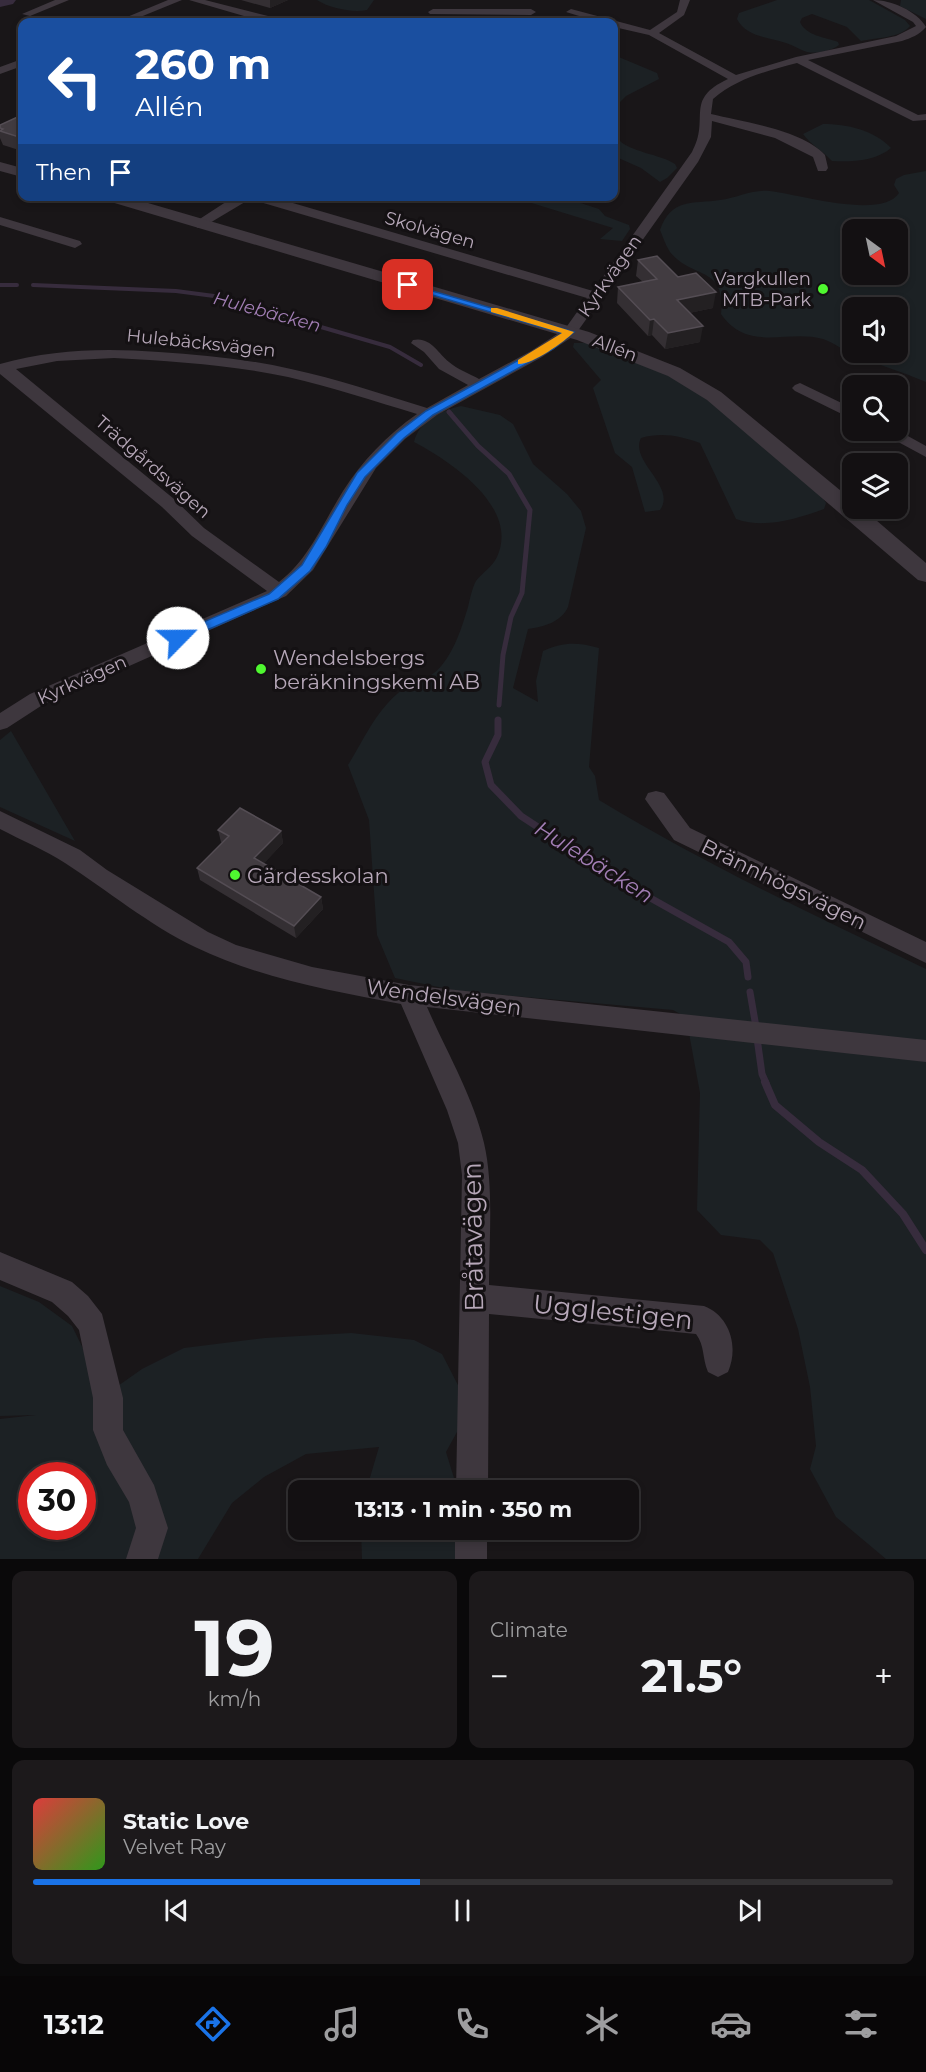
<!DOCTYPE html>
<meta charset="utf-8">
<style>
:root{--surface:#131012;--page:#1c191b;--text:#f1f3f6;--muted:#9d9d9f;--line:#323032;--accent:#1a73e8}
body{margin:0;font-family:Montserrat,sans-serif;background:var(--page);color:var(--text);height:100vh;display:flex;flex-direction:column;font-size:22px;white-space:nowrap}
*{box-sizing:border-box;margin:0}
p{font-size:20px;color:var(--muted)}
.icon{flex:none;width:33px;height:33px;fill:none;stroke:currentColor;stroke-width:2;stroke-linecap:round;stroke-linejoin:round}
.map{position:relative;height:1559px;overflow:hidden}
.details{display:flex;flex-direction:column;gap:12px;padding:12px;background:#0a090a;flex:1}
.details>*{flex:none}
.guide{position:absolute;left:18px;top:18px;width:600px;height:183px;border-radius:12px;box-shadow:0 3px 9px #0003,0 0 0 2px var(--line);background:#1a4fa0;color:#fff;overflow:hidden}
.needle{width:39px;rotate:147deg}
.controls{position:absolute;left:842px;top:219px;display:grid;gap:12px}
.controls a{display:grid;place-items:center;width:66px;height:66px;border-radius:12px;background:var(--surface);box-shadow:0 3px 9px #0003,0 0 0 2px var(--line);font-size:30px}
.speed{position:absolute;left:18px;top:1462px;display:flex;gap:12px;font-size:30px;font-weight:700;text-align:center}
.speed>*{display:grid;place-content:center;width:78px;height:78px;border-radius:50%;background:var(--surface);box-shadow:0 3px 9px #0003,0 0 0 2px var(--line);line-height:1}
.speed .limit{border:9px solid #d22;background:#fff;color:#111}
.pin{position:absolute;display:grid;place-items:center;width:51px;height:51px;color:#fff;margin:-26px;border-radius:12px;box-shadow:0 3px 9px #0006}
.me{position:absolute;width:66px;margin:-33px;rotate:67deg;stroke-linejoin:round;filter:drop-shadow(0 0 4px #0008)}
.turn{display:flex;align-items:center;gap:21px;height:126px;padding:0 18px;font-size:27px}
.turn .icon{width:78px;height:78px;stroke-width:2.5}
.turn b{display:block;font-size:42px;line-height:51px}
.then{display:flex;align-items:center;height:57px;padding:0 18px;background:#0003;gap:12px;font-size:22px}
.big{font-size:45px;font-weight:700;line-height:1.1}
.details .widget{flex:1;display:flex;flex-direction:column;justify-content:center;gap:9px;min-width:0;padding:0 21px;border-radius:12px;background:var(--page)}
.details .dial{align-items:center;gap:0}
.dial b{font-size:78px;line-height:1}
.song{display:flex;align-items:center;gap:18px}
.cover{width:72px;height:72px;border-radius:9px;background:linear-gradient(135deg,hsl(0 70% 55%),hsl(110 70% 35%))}
.played{height:6px;border-radius:3px;background:linear-gradient(90deg,var(--accent) 45%,var(--line) 45%)}
.keys{display:flex;justify-content:space-around;direction:ltr}
.heat{display:flex;justify-content:space-between;align-items:center;font-size:33px;direction:ltr}
.details .tiles{flex:1;display:grid;gap:12px;grid-template-columns:1fr 1fr}
.widget:last-child{grid-column:span 2}
.trip{position:absolute;left:288px;top:1480px;width:351px;height:60px;border-radius:12px;background:var(--surface);box-shadow:0 3px 9px #0003,0 0 0 2px var(--line);font-weight:700;line-height:60px;text-align:center}
.tab-bar{display:flex;height:96px;justify-content:space-around;align-items:center;background:#080607;color:var(--muted)}
.tab-bar .icon{width:42px;height:42px}
.tab-bar .active{color:var(--accent)}
.tab-bar b{font-size:27px;color:var(--text)}
.map>svg:first-child{display:block}
.green{fill:#1c2124;fill-rule:evenodd}
.lines{fill:none;stroke-linecap:round;stroke-linejoin:round}
.stream-far3{stroke:#372c3d;stroke-width:4}
.stream-far2{stroke:#372c3d;stroke-width:5}
.stream-far1{stroke:#372c3d;stroke-width:7}
.stream{stroke:#372c3d;stroke-width:8}
.river{fill:#372c3d;fill-rule:evenodd}
.minor{fill:#3e373e;fill-rule:evenodd}
.tertiary{fill:#3e373e;fill-rule:evenodd}
.wall{fill:#342f33}
.shaded-wall{fill:#232022}
.building{fill:#423c41;stroke:#544d54;stroke-width:1.5}
.route{fill:#1a73e8;stroke:#114b97;stroke-width:1.5}
.slow{fill:#f59e0b}
.poi-dot{fill:#4ff730;stroke:#141113;stroke-width:2}
.labels{text-anchor:middle;dominant-baseline:central;stroke-width:6;stroke-linejoin:round;paint-order:stroke}
.far-street-label{font-size:18px;fill:#b7a8b9;stroke:#141113}
.far-poi-label{font-size:18px;fill:#b7a8b9;stroke:#141113;text-anchor:end}
.far-water-label{font-size:18px;font-style:italic;fill:#a27eb5;stroke:#141113}
.poi-label{font-size:21px;fill:#b7a8b9;stroke:#141113;text-anchor:start}
.street-label{font-size:21px;fill:#b7a8b9;stroke:#141113}
.water-label{font-size:22px;font-style:italic;fill:#a27eb5;stroke:#141113}
.near-street-label{font-size:26px;fill:#b7a8b9;stroke:#141113}
</style>
<div class="map">
<svg width="926" height="1559" viewBox="0 0 926 1559">
<rect width="100%" height="100%" fill="#191618"/>
<!-- green -->
<path class="green" d="M 317,0 L 374,0 L 367,10 C 352,13 329,8 317,0 Z
M 777,0 L 869,0 L 905,20 L 910,26 C 901,38 875,38 861,41 L 847,27 L 812,14 L 802,18 L 800,22 C 806,36 825,37 838,42 L 839,45 C 831,51 817,54 807,52 C 800,50 793,45 786,43 C 768,37 746,37 737,19 L 739,13 Z
M 901,0 L 926,0 L 926,19 L 900,6 Z
M 614,55 L 657,73 L 659,79 L 626,96 L 614,108 Z
M 823,124 C 847,124 874,130 891,148 C 876,161 852,162 832,161 C 823,151 811,145 803,134 Z
M 614,126 C 615,130 616,136 618,139 C 629,152 660,154 675,164 L 677,168 L 667,178 L 660,182 L 641,168 L 614,156 Z
M 926,171 L 926,382 C 903,372 879,365 856,356 C 845,352 835,343 823,339 C 787,329 748,353 721,314 C 726,265 693,280 670,252 C 666,246 663,237 660,230 C 671,198 692,204 720,200 C 737,198 752,189 770,191 C 797,194 882,220 899,193 L 894,185 L 896,179 L 904,175 ZM 852,230 L 897,230 L 897,274 L 852,274 ZM 852,308 L 897,308 L 897,352 L 852,352 Z
M 512,197 L 562,197 L 599,209 L 605,216 L 629,225 L 630,229 L 622,241 L 600,239 L 613,228 Z
M 574,343 L 589,343 L 648,365 L 686,385 L 709,401 L 820,494 L 826,503 L 824,509 C 796,519 765,529 736,519 L 700,443 C 680,436 662,432 641,438 C 629,461 677,486 660,510 L 645,512 L 632,467 L 615,453 L 593,388 L 601,380 L 573,347 Z
M 461,406 L 500,415 L 513,424 L 533,464 L 567,494 L 581,511 L 586,528 L 568,607 C 561,622 544,627 528,629 L 513,688 L 538,702 L 536,681 L 543,651 C 563,642 577,642 599,648 L 589,767 L 595,776 L 599,800 C 703,863 815,916 926,969 L 926,1559 L 886,1559 L 836,1517 L 810,1469 L 816,1446 L 810,1387 L 798,1329 L 773,1253 L 760,1240 L 721,1235 L 697,1210 L 700,1093 L 686,1017 L 673,1010 L 458,991 L 395,978 L 377,935 L 369,820 L 348,765 C 363,741 375,713 397,694 C 411,682 430,681 442,665 C 455,649 462,627 468,607 C 470,599 472,588 476,581 C 482,573 493,566 497,557 C 520,507 450,461 414,442 C 419,421 440,411 461,406 Z
M 11,731 L 75,841 L 0,807 L 0,740 Z
M 0,1286 L 39,1302 L 72,1326 L 94,1371 L 95,1402 L 142,1369 L 184,1348 L 265,1338 L 351,1333 L 414,1340 L 442,1354 L 460,1389 L 463,1421 L 446,1452 L 458,1491 L 366,1491 L 379,1447 L 306,1454 L 264,1477 L 232,1503 L 198,1559 L 0,1559 L 0,1419 L 36,1415 L 0,1416 ZM 32,1476 L 82,1476 L 82,1527 L 32,1527 Z
M 361,1530 L 459,1530 L 459,1559 L 362,1559 Z"/>
<g class="lines">
<!-- stream-far3 -->
<path class="stream-far3" d="M 0,285 L 17,285
M 33,285 L 176,291 L 214,296 L 390,347 L 421,365
M 449,412 L 451,414"/>
<!-- stream-far2 -->
<path class="stream-far2" d="M 449,412 L 478,446 L 509,474 L 530,510 L 522,593 L 511,617 L 503,655 L 499,705"/>
<!-- stream-far1 -->
<path class="stream-far1" d="M 498,720 L 498,735 L 485,762 L 491,785 L 521,816 L 620,881 L 729,942 L 746,962 L 748,977
M 750,992 L 756,1027
M 757,1038 L 762,1074 L 766,1083"/>
<!-- stream -->
<path class="stream" d="M 765,1082 L 775,1105 L 819,1142 L 862,1170 L 903,1214 L 926,1250"/>
<!-- river -->
<path class="river" d="M 0,0 L 16,0 L 13,4 L 0,7 Z"/>
<!-- minor -->
<path class="minor" d="M 55,0 L 69,0 L 30,16 L 22,14 Z
M 168,0 L 182,0 L 128,22 L 115,22 Z
M 189,0 L 205,0 L 292,22 L 261,21 Z
M 680,0 L 690,0 L 684,15 L 659,33 L 736,75 L 796,57 L 896,36 L 916,26 L 913,22 L 873,0 C 891,0 917,11 926,27 C 919,35 911,38 902,41 L 808,60 L 918,115 L 926,114 L 926,120 L 913,121 L 797,63 C 767,71 737,78 713,99 L 711,114 C 744,122 802,130 825,155 L 828,168 L 826,171 L 818,171 L 813,157 L 775,138 L 712,121 L 711,137 L 698,162 L 575,335 L 542,357 L 437,415 L 405,439 L 376,468 L 313,570 L 286,596 L 44,704 L 7,728 L 0,730 L 0,713 L 30,694 L 267,591 L 192,536 L 162,507 L 0,374 L 0,364 C 53,349 105,348 159,352 C 203,355 248,359 291,369 C 337,379 382,394 427,408 L 468,385 L 439,369 L 424,352 L 411,343 L 413,340 C 430,336 438,353 449,362 C 457,369 470,374 479,379 L 531,351 L 565,329 L 587,298 L 250,199 L 203,227 L 198,228 L 192,224 L 235,196 L 269,196 L 593,291 L 692,152 C 711,118 683,100 728,79 L 649,35 L 614,27 L 614,22 L 599,22 L 566,12 L 571,9 L 650,30 L 677,12 ZM 114,358 C 172,361 231,365 288,377 C 332,387 374,401 417,414 C 387,435 362,461 343,491 C 323,523 309,559 279,582 L 204,528 L 174,499 L 16,369 L 57,361 Z
M 433,9 L 531,9 L 536,12 L 531,15 L 430,14 L 428,12 Z
M 22,59 L 22,66 L 0,74 L 0,67 Z
M 0,217 L 80,241 L 82,244 L 75,248 L 0,225 Z
M 800,383 L 852,408 L 852,419 L 795,391 L 792,388 L 795,385 Z
M 876,430 L 897,430 L 926,446 L 926,457 Z
M 656,791 L 664,793 L 690,828 L 926,942 L 926,963 L 674,840 L 645,799 L 648,793 Z
M 0,811 L 80,850 L 107,870 L 208,932 L 236,945 L 312,967 L 409,985 L 926,1040 L 926,1062 L 427,1007 C 446,1051 473,1096 484,1143 C 494,1186 489,1240 489,1285 L 704,1306 C 730,1316 739,1347 728,1372 L 718,1377 L 708,1372 C 702,1358 705,1346 696,1334 L 489,1314 L 488,1491 L 456,1491 L 462,1175 L 458,1143 L 447,1110 L 401,1004 C 331,991 259,978 195,947 C 149,925 107,890 65,863 C 45,850 21,840 0,829 Z
M 0,1252 L 72,1282 L 88,1296 L 102,1314 L 123,1398 L 123,1430 L 154,1485 L 168,1528 L 158,1559 L 126,1559 L 136,1528 L 129,1502 L 107,1465 L 93,1430 L 93,1398 L 79,1330 L 68,1316 L 52,1302 L 0,1280 Z
M 455,1530 L 487,1530 L 487,1559 L 455,1559 Z"/>
<!-- tertiary -->
<path class="tertiary" d="M 0,162 L 22,168 L 22,177 L 0,171 Z
M 99,196 L 124,196 L 589,332 L 680,368 L 721,392 L 852,500 L 852,508 L 862,508 L 926,563 L 926,582 L 918,580 L 707,400 L 668,376 L 577,340 L 101,199 Z"/>
</g>
<!-- wall -->
<path class="wall" d="M 241,0 L 288,0 L 270,8 Z
M 22,115 L 22,151 L 3,145 L 0,138 L 0,125 Z
M 638,260 L 678,277 L 713,308 L 689,313 L 700,342 L 665,349 L 652,335 L 648,336 L 617,303 L 618,287 L 643,282 L 636,276 Z
M 218,830 L 281,831 L 283,843 L 263,864 L 321,897 L 323,909 L 296,938 L 200,880 L 197,868 L 222,843 L 221,842 Z"/>
<!-- shaded-wall -->
<path class="shaded-wall" d="M 270,0 L 288,0 L 270,8 Z
M 716,292 L 713,308 L 675,316 L 677,300 Z
M 654,319 L 652,335 L 648,336 L 650,320 Z
M 703,326 L 700,342 L 665,349 L 668,333 Z
M 281,831 L 283,843 L 257,871 L 254,858 Z
M 321,897 L 323,909 L 296,938 L 294,926 Z"/>
<!-- building -->
<path class="building" d="M 22,115 L 22,138 L 0,131 L 3,129 L 0,128 L 0,125 Z
M 657,256 L 678,277 L 696,273 L 716,292 L 677,300 L 703,326 L 668,333 L 654,319 L 650,320 L 618,287 L 657,279 L 638,260 Z
M 240,808 L 281,831 L 254,858 L 321,897 L 294,926 L 197,868 L 229,836 L 218,830 Z"/>
<!-- route -->
<path class="route" d="M 405,283 L 574,332 L 553,349 L 433,415 L 404,438 L 365,477 L 347,505 L 326,547 L 310,571 L 278,599 L 182,641 L 173,641 L 172,638 L 173,635 L 269,594 L 302,565 L 357,473 L 397,433 L 426,411 L 546,345 L 562,333 L 405,287 Z"/>
<!-- slow -->
<path class="slow" d="M 491,308 L 497,308 L 574,332 C 564,342 532,365 518,364 L 518,360 L 562,333 L 491,312 Z"/>
<!-- markers -->
<g class="poi-dot">
<circle cx="823" cy="289" r="6"/>
<circle cx="261" cy="669" r="6"/>
<circle cx="235" cy="875" r="6"/>
</g>
<g class="labels">
<!-- far-street labels -->
<g class="far-street-label">
<text transform="translate(430 230) rotate(16)">Skolvägen</text>
<text transform="translate(610 276) rotate(-55)">Kyrkvägen</text>
<text transform="translate(201 343) rotate(6)">Hulebäcksvägen</text>
<text transform="translate(615 348) rotate(21)">Allén</text>
<text transform="translate(153 467) rotate(41)">Trädgårdsvägen</text>
<text transform="translate(82 680) rotate(-24)">Kyrkvägen</text>
</g>
<!-- far-poi labels -->
<g class="far-poi-label">
<text x="811" y="279">Vargkullen<tspan x="811" dy="21">MTB-Park</tspan></text>
</g>
<!-- far-water labels -->
<g class="far-water-label">
<text transform="translate(267 312) rotate(15)">Hulebäcken</text>
</g>
<!-- poi labels -->
<g class="poi-label">
<text x="273" y="657">Wendelsbergs<tspan x="273" dy="24">beräkningskemi AB</tspan></text>
<text x="247" y="875">Gärdesskolan</text>
</g>
<!-- street labels -->
<g class="street-label">
<text transform="translate(784 884) rotate(26)">Brännhögsvägen</text>
<text transform="translate(444 997) rotate(8)">Wendelsvägen</text>
</g>
<!-- water labels -->
<g class="water-label">
<text transform="translate(594 862) rotate(32)">Hulebäcken</text>
</g>
<!-- near-street labels -->
<g class="near-street-label">
<text transform="translate(473 1237) rotate(-91)">Bråtavägen</text>
<text transform="translate(613 1312) rotate(6)">Ugglestigen</text>
</g>
</g>
</svg>
<div class="controls">
<a><svg class="needle" viewBox="-14 -14 28 28"><path d="M0-13l5 13h-10z" fill="#e53935"/><path d="M0 13l5-13h-10z" fill="#9d9d9f"/></svg></a>
<a><svg class="icon" aria-label="sound" viewBox="0 0 24 24"><path d="M4 9h4l5-4v14l-5-4H4zM17 9q2 3 0 6"/></svg></a>
<a><svg class="icon" aria-label="search" viewBox="0 0 24 24"><circle cx="10" cy="10" r="6"/><path d="M15 15l6 6"/></svg></a>
<a><svg class="icon" aria-label="layers" viewBox="0 0 24 24"><path d="M12 4l9 5-9 5-9-5zM3 14l9 5 9-5"/></svg></a>
</div>
<div class="speed"><div class="limit">30</div></div>
<div class="pin" style="left:408px;top:285px;background:#d93025"><svg class="icon" aria-label="arrive" viewBox="0 0 24 24"><path d="M6 21V4h12l-3 4 3 4H6"/></svg></div>
<svg class="me" style="left:178px;top:638px" viewBox="-20 -20 40 40"><circle r="19" fill="#fff"/><path d="M0-13L10 11 0 6-10 11z" fill="#1a73e8"/></svg>
<div class="trip">13:13 · 1 min · 350 m</div>
<div class="guide">
<div class="turn"><svg class="icon" aria-label="left" viewBox="0 0 24 24"><path d="M17 20v-9H6M10 6l-5 5 5 5"/></svg><div><b>260 m</b>Allén</div></div>
<div class="then">Then<svg class="icon" aria-label="arrive" viewBox="0 0 24 24"><path d="M6 21V4h12l-3 4 3 4H6"/></svg></div>
</div>
</div>
<section class="details">
<div class="tiles">
<div class="widget dial"><b>19</b><p>km/h</p></div>
<div class="widget"><p>Climate</p>
<div class="heat"><a>−</a><b class="big">21.5°</b><a>+</a></div>
</div>
<div class="widget">
<div class="song"><i class="cover"></i><div><b>Static Love</b><p>Velvet Ray</p></div></div>
<div class="played"></div>
<div class="keys"><svg class="icon" aria-label="previous" viewBox="0 0 24 24"><path d="M18 5L8 12l10 7zM5 5v14"/></svg><svg class="icon" aria-label="pause" viewBox="0 0 24 24"><path d="M8 5v14M16 5v14"/></svg><svg class="icon" aria-label="next" viewBox="0 0 24 24"><path d="M6 5l10 7-10 7zM19 5v14"/></svg></div>
</div>
</div>
</section>
<nav class="tab-bar">
<b>13:12</b>
<svg class="icon active" aria-label="directions" viewBox="0 0 24 24"><path d="M12 3l9 9-9 9-9-9zM9 14v-3h6M13 9l2 2-2 2"/></svg>
<svg class="icon" aria-label="music" viewBox="0 0 24 24"><path d="M9 18V5l10-2v13"/><circle cx="6" cy="18" r="3"/><circle cx="16" cy="16" r="3"/></svg>
<svg class="icon" aria-label="phone" viewBox="0 0 24 24"><path d="M5 4h4l2 5-3 2q2 4 5 5l2-3 5 2v4C11 20 4 13 5 4z"/></svg>
<svg class="icon" aria-label="climate" viewBox="0 0 24 24"><path d="M12 3v18M4 7l16 10M4 17L20 7"/></svg>
<svg class="icon" aria-label="car" viewBox="0 0 24 24"><path d="M5 17H2v-5l4-1 3-4h7l3 4 3 1v5h-3M9 17h6M6 11h13"/><circle cx="7" cy="17" r="2"/><circle cx="17" cy="17" r="2"/></svg>
<svg class="icon" aria-label="filters" viewBox="0 0 24 24"><path d="M4 7h16M4 17h16"/><circle cx="9" cy="7" r="2"/><circle cx="15" cy="17" r="2"/></svg>
</nav>
